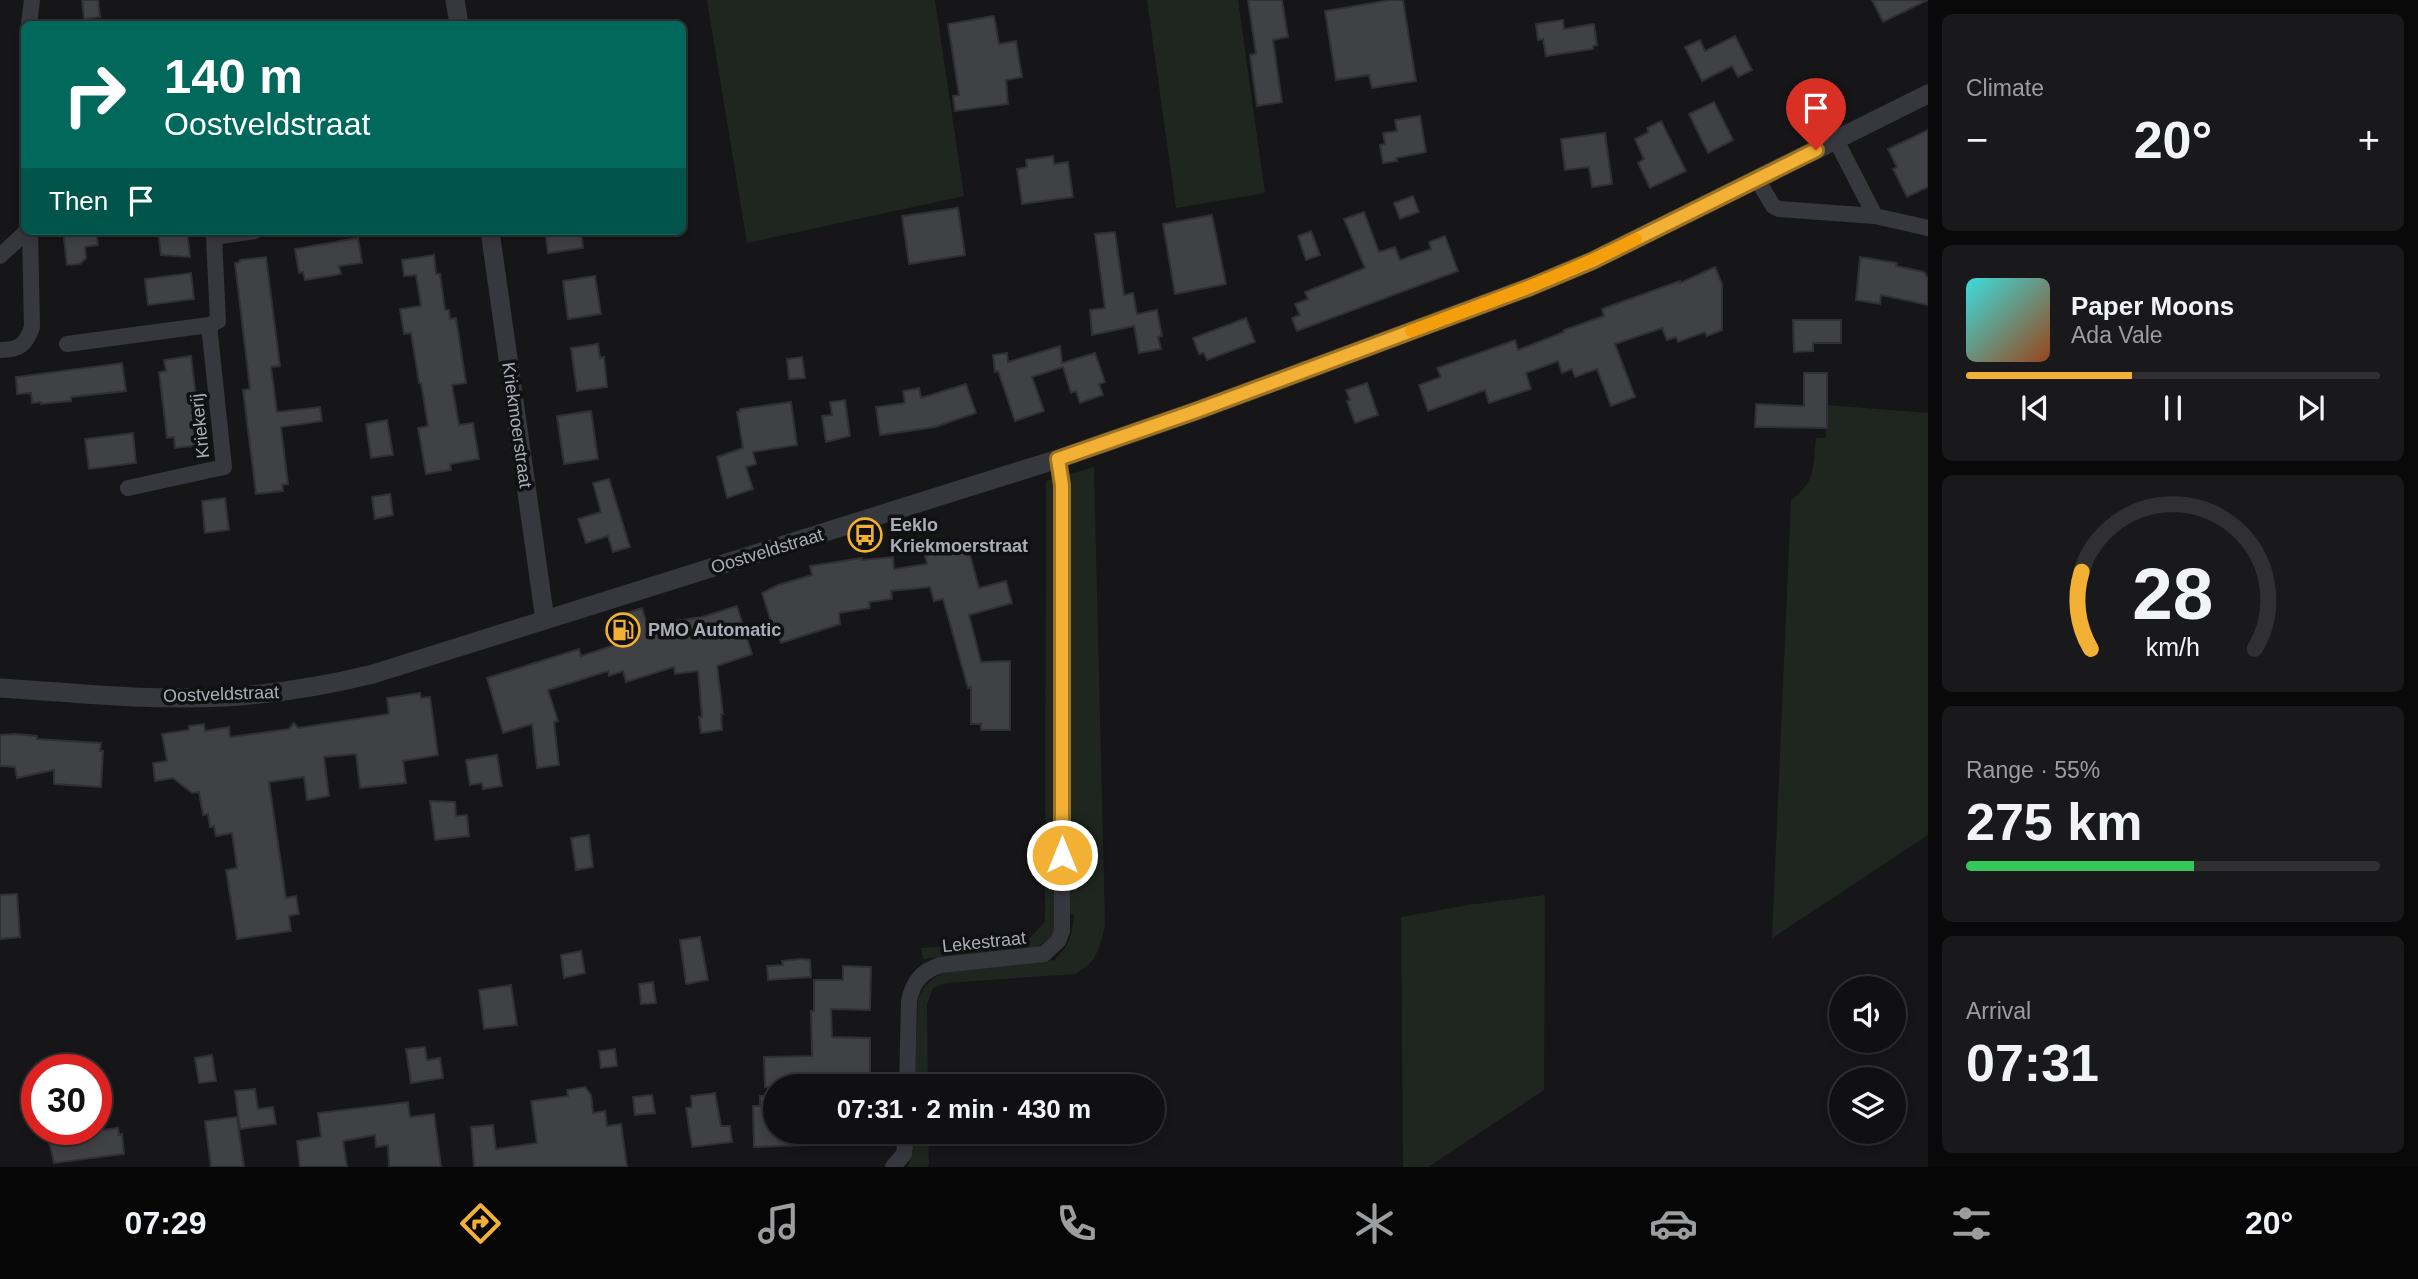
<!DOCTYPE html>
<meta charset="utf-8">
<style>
:root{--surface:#101012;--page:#19191b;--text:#f1f3f6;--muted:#9c9d9f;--line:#303032;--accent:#f2b134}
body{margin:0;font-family:Arial,sans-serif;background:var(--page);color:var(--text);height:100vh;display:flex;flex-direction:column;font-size:26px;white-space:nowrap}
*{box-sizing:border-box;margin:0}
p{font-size:23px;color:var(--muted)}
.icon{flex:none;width:38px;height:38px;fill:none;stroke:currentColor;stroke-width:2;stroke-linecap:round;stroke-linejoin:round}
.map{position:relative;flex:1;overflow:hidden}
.sheet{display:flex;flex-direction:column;gap:14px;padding:14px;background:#09090a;width:490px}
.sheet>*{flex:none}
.guide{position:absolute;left:21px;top:21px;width:665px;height:214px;border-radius:10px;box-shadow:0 4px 10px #0003,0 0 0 2px var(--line);background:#00695c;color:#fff;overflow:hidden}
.controls{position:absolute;left:1829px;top:976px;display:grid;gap:14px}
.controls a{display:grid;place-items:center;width:77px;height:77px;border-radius:50%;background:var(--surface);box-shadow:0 4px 10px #0003,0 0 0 2px var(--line);font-size:35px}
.speed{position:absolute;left:21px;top:1054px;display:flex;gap:14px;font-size:35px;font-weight:700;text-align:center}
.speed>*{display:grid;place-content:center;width:91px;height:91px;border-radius:50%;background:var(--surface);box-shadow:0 4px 10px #0003,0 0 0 2px var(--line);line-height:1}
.speed .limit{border:10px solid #d22;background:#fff;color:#111}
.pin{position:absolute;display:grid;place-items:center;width:60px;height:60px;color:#fff;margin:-72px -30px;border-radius:50% 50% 50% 0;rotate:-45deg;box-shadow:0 0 7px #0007}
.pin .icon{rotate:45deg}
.me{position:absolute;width:77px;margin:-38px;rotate:0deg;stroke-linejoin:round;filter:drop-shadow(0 0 5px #0008)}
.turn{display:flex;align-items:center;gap:24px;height:147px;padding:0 28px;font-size:32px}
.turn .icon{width:91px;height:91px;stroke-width:2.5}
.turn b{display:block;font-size:49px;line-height:60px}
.then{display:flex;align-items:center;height:66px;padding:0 28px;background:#0003;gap:14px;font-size:26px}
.big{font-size:52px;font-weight:700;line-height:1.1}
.sheet .card{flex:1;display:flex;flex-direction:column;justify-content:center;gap:10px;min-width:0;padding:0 24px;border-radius:10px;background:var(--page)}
.sheet .dial{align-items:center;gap:0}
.dial svg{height:182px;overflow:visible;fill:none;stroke:var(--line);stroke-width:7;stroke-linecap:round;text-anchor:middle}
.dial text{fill:var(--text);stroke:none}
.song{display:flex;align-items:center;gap:21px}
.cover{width:84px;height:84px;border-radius:10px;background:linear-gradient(135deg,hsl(180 70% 55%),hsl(20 70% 35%))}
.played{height:7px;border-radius:4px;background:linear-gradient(90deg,var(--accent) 40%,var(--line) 40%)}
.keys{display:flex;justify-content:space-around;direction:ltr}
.heat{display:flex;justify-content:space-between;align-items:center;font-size:38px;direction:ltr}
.charge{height:10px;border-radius:5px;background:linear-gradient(90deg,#34c759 55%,var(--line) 0)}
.trip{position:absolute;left:763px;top:1074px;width:402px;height:70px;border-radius:35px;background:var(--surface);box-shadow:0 4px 10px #0003,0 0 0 2px var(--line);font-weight:700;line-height:70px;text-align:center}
.tabs{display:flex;height:112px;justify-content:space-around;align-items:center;background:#060607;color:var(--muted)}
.tabs .icon{width:49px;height:49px}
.tabs .current{color:var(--accent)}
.tabs b{font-size:32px;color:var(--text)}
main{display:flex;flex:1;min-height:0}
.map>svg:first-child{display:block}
.green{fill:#1e261f}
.building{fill:#404145;stroke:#303034;stroke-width:2}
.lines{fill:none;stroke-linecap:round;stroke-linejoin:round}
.minor{stroke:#37383d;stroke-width:16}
.tertiary{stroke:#37383d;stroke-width:19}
.route-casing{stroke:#9d7322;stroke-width:18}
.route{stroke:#f2b134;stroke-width:12}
.slow{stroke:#f59e0b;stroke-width:12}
.labels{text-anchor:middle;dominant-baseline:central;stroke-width:7;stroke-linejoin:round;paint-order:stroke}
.street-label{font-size:18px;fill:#a8adb8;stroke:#111113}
.poi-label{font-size:18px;font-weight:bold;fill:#a8adb8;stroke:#111113;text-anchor:start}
</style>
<main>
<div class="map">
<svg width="1928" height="1167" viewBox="0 0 1928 1167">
<rect width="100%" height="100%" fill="#161618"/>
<!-- green -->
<path class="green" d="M 707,0 L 935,0 L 964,196 L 747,243 Z
M 1147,0 L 1238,0 L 1265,193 L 1176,208 Z
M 1827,405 L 1928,413 L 1928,835 L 1772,938 L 1791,500 C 1816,483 1813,466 1816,438 L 1826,438 Z
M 1094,467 L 1105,926 C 1098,951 1098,961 1075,974 L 946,983 L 933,988 L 927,1004 L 928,1087 L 914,1087 L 918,1000 C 924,983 934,975 952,971 L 1055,960 C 1069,945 1073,933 1074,914 L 1059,915 L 1055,934 L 1039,946 L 1030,948 L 923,959 L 921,948 L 1027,941 L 1045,922 L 1046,481 Z
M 1545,895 L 1544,1090 L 1428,1167 L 1403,1167 L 1401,917 L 1468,905 Z
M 914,1132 L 928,1132 L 929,1164 L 927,1167 L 908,1167 L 913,1152 Z"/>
<!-- building -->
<path class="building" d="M 82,0 L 98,0 L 100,17 L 84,19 Z
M 1248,0 L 1282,0 L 1288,37 L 1273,40 L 1282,102 L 1257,106 L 1250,55 L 1256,54 Z
M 1390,0 L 1403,0 L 1416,81 L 1372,88 L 1369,75 L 1336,80 L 1325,11 Z
M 1872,0 L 1928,0 L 1883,22 Z
M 994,16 L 999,44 L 1016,41 L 1022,77 L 1006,80 L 1008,104 L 955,111 L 953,96 L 959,95 L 948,24 Z
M 1563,20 L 1564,29 L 1594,24 L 1597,45 L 1593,46 L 1593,49 L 1546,56 L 1543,39 L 1538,40 L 1536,24 Z
M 1735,36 L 1752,70 L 1738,77 L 1732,66 L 1702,81 L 1685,47 L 1700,40 L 1705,51 Z
M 1714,102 L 1733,140 L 1708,153 L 1689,114 Z
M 1420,116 L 1426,152 L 1396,158 L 1397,161 L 1383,163 L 1380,145 L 1385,144 L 1383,133 L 1397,131 L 1395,120 Z
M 1661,121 L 1686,171 L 1650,188 L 1638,163 L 1644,159 L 1635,139 L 1649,132 L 1647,128 Z
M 1928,130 L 1928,187 L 1907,197 L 1893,169 L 1897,167 L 1888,149 Z
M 1605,133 L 1612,184 L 1592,187 L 1589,167 L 1565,170 L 1561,139 Z
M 1053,156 L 1054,164 L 1068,162 L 1073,197 L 1022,204 L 1017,169 L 1027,167 L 1026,160 Z
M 1413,196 L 1419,212 L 1400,219 L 1394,203 Z
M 958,208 L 965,255 L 909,264 L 902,216 Z
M 1364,212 L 1379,252 L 1395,247 L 1400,260 L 1431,249 L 1429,242 L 1445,236 L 1458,271 L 1297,331 L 1292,318 L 1300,315 L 1295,304 L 1308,299 L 1305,292 L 1365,268 L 1344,219 Z
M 1212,215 L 1226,284 L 1175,294 L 1163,224 Z
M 63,231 L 96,231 L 98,245 L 85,247 L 86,258 L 80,264 L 67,265 Z
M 158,231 L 187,231 L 190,257 L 161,255 Z
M 545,231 L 581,231 L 583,248 L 548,253 Z
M 1311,231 L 1320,255 L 1306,260 L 1298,236 Z
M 1115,232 L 1124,295 L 1133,293 L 1137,314 L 1157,310 L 1162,336 L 1158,337 L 1161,349 L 1139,353 L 1134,326 L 1092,335 L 1090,310 L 1105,308 L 1095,234 Z
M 358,238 L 362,263 L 339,266 L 341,274 L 305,280 L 303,272 L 299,273 L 295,249 Z
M 434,255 L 436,274 L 440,274 L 445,310 L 449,310 L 450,319 L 456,318 L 466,383 L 452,385 L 459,425 L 473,423 L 479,459 L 450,464 L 451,470 L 426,474 L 418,428 L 428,426 L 421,383 L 419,383 L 411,333 L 404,334 L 400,309 L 421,306 L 416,275 L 404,276 L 402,260 Z
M 266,257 L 280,366 L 271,367 L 277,412 L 320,407 L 322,421 L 281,427 L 288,484 L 282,485 L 283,491 L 256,494 L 243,390 L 250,389 L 235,263 L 240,262 L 240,260 Z
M 1860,257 L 1897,263 L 1896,266 L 1924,272 L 1928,278 L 1928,305 L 1881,295 L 1880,304 L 1856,300 Z
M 1715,267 L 1722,284 L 1722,330 L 1707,336 L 1705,332 L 1678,342 L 1676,337 L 1667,340 L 1662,328 L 1615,344 L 1635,397 L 1611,406 L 1597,369 L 1575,377 L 1572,369 L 1562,373 L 1558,361 L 1526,373 L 1531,389 L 1489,403 L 1485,390 L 1428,411 L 1419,385 L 1441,377 L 1437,368 L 1515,340 L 1518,350 L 1564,332 L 1564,330 L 1604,316 L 1602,309 L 1680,281 L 1680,283 Z
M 191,273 L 194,299 L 148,305 L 145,279 Z
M 595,276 L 601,314 L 568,319 L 563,281 Z
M 1246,318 L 1255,342 L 1207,360 L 1204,353 L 1199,354 L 1193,338 Z
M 1793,320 L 1841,320 L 1841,343 L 1813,343 L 1813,351 L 1794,352 Z
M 598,344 L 600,358 L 604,357 L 607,387 L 577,391 L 571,348 Z
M 1060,346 L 1062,363 L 1095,353 L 1105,382 L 1099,384 L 1103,395 L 1080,403 L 1076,391 L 1071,393 L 1063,367 L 1032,377 L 1044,411 L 1015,421 L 998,371 L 995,372 L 993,355 L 1007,353 L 1008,362 Z
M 191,356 L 202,445 L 175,448 L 174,437 L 167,438 L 159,372 L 166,371 L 164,360 Z
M 802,357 L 805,378 L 789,379 L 787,359 Z
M 122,363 L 126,391 L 71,397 L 71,401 L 41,404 L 41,402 L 32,403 L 31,393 L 17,394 L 16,377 Z
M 1804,373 L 1827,373 L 1827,428 L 1755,427 L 1756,404 L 1804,406 Z
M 1367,383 L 1378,415 L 1355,423 L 1347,401 L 1350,400 L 1346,390 Z
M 966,384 L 976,413 L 935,427 L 880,435 L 876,407 L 905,403 L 903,391 L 919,388 L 921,398 Z
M 845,400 L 850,436 L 826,442 L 822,416 L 832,415 L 830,402 Z
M 791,402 L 797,445 L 753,452 L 756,464 L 746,467 L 753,489 L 727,498 L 717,457 L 743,448 L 737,412 L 740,412 L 740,409 Z
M 591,411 L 598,459 L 564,464 L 557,416 Z
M 387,420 L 393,455 L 371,458 L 366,424 Z
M 133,433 L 136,463 L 89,469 L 85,439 Z
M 609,479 L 630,547 L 613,552 L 608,536 L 586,543 L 578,519 L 601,512 L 593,483 Z
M 390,494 L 393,515 L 375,519 L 372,497 Z
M 225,498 L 229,530 L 205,533 L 202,501 Z
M 966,540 L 979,588 L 1006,581 L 1012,603 L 969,615 L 981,662 L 1010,661 L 1010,730 L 981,730 L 981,724 L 971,724 L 971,687 L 968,688 L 943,599 L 934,601 L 930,587 L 891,591 L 892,599 L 869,602 L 870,608 L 839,613 L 840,624 L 781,643 L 775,624 L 772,625 L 762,593 L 778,585 L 812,575 L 810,566 L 862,558 L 862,560 L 893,557 L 894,569 L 927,564 L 924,552 Z
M 737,606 L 752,654 L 717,666 L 723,714 L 721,714 L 722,730 L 701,733 L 699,717 L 702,717 L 698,671 L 675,674 L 674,667 L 626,682 L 623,671 L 609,676 L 608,671 L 548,690 L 558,721 L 554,722 L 559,765 L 537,768 L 532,724 L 503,733 L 487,678 L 579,649 L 581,656 L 615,645 L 613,640 L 617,639 L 611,618 L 642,608 L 647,625 L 702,617 Z
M 420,693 L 421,698 L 430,697 L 438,755 L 403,761 L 406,783 L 360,788 L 356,754 L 324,757 L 329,796 L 307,800 L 304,777 L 269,782 L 286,898 L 296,896 L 299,914 L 289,916 L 291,931 L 237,939 L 226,870 L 237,868 L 232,833 L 216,836 L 214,826 L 210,827 L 208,814 L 203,815 L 199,792 L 192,793 L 173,778 L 155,781 L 153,763 L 167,761 L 162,734 L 189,730 L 189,726 L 204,724 L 205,731 L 229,727 L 230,737 L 289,729 L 294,723 L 298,728 L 389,714 L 387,698 Z
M 15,734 L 37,736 L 37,739 L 101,743 L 100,751 L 103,751 L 101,787 L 54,784 L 54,770 L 17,778 L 15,767 L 0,766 L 0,735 Z
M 497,755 L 502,786 L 483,789 L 482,783 L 470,785 L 466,760 Z
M 430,801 L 455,802 L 456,816 L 467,815 L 469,836 L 435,840 Z
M 589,835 L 593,867 L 576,870 L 571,838 Z
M 17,894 L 20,937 L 0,939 L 0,895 Z
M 700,937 L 708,980 L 686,984 L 680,940 Z
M 581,951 L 585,973 L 564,978 L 561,955 Z
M 802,959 L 810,960 L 811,977 L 768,980 L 767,966 L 783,965 L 782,961 Z
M 843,966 L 871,967 L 870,1010 L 831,1009 L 832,1037 L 870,1038 L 870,1077 L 820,1076 L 820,1087 L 765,1087 L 764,1057 L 812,1056 L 811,1011 L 814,1011 L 814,980 L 843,980 Z
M 653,982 L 656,1003 L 641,1004 L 639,984 Z
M 511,985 L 517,1025 L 484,1029 L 479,990 Z
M 425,1047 L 427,1060 L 440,1058 L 443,1078 L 411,1083 L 406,1049 Z
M 615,1049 L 617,1066 L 601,1068 L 599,1051 Z
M 212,1055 L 216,1081 L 199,1083 L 195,1058 Z
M 585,1087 L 591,1095 L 593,1113 L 605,1111 L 607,1126 L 621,1124 L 627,1167 L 474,1167 L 471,1127 L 493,1125 L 496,1149 L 537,1143 L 531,1101 L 568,1096 L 567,1090 Z
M 255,1089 L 258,1109 L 273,1107 L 276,1124 L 240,1129 L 235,1091 Z
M 715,1093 L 721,1126 L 730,1126 L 732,1142 L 692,1147 L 686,1108 L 692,1107 L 691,1096 Z
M 652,1095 L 655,1113 L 635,1115 L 633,1097 Z
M 760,1096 L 775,1096 L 775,1132 L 807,1132 L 808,1145 L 754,1147 L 753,1106 L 760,1106 Z
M 408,1102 L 410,1117 L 434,1114 L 441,1167 L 389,1167 L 388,1145 L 376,1147 L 375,1135 L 343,1141 L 347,1167 L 300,1167 L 297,1141 L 321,1137 L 318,1113 Z
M 237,1117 L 244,1167 L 211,1167 L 205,1121 Z
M 118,1128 L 119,1135 L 122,1134 L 124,1154 L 54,1163 L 48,1138 Z"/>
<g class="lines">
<!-- minor -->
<path class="minor" d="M 29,24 L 32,0
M 1836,140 L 1875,216
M 1757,179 L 1773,206 L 1779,209 L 1875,216 L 1928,228
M 0,256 L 27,231
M 67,344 L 209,325 L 218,321 L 214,237 L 255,231
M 0,350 C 19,350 26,345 32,327 L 30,231
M 128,488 L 224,467 L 209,325
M 907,1087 L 909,1001 C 913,981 922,971 941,965 L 1044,954 L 1058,941 L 1062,931 L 1062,485 L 1058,459
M 893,1167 L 904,1154 L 907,1132"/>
<!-- tertiary -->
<path class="tertiary" d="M 455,0 L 459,24
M 490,231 L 545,620
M 0,688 C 74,693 151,701 225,697 C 276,694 324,686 373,674 L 1058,459 L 1196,411 L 1530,287 L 1592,261 L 1928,94"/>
</g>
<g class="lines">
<defs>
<path id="route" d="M 1062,855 L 1062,485 L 1058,459 L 1196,411 L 1530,287 L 1592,261 L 1816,150"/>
</defs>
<!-- route casing -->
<use href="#route" class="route-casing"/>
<!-- route -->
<use href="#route" class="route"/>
<!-- slow -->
<path class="slow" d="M 1411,331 C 1487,303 1563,276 1636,239"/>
</g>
<!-- icons -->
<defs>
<symbol id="bus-ring" viewBox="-11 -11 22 22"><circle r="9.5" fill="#111113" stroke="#f2b134" stroke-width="1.5"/><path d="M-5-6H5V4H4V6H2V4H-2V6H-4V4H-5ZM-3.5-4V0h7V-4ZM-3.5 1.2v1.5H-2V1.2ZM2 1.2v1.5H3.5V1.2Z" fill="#f2b134"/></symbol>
<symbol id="fuel-ring" viewBox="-11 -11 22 22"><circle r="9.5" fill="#111113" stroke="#f2b134" stroke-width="1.5"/><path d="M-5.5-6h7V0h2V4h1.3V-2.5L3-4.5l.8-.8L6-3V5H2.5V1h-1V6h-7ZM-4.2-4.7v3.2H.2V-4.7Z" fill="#f2b134"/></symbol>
</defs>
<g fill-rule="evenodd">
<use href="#bus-ring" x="846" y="516" width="38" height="38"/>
<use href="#fuel-ring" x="604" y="611" width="38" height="38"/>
</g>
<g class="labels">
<!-- street labels -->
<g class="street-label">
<text transform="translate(517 425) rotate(82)">Kriekmoerstraat</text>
<text transform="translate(200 426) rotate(-96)">Kriekerij</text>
<text transform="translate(767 551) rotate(-17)">Oostveldstraat</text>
<text transform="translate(221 694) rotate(-2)">Oostveldstraat</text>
<text transform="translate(984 942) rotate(-6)">Lekestraat</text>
</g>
<!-- poi labels -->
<g class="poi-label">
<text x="890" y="525">Eeklo<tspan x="890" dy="21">Kriekmoerstraat</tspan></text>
<text x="648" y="630">PMO Automatic</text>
</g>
</g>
</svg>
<div class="controls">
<a><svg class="icon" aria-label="sound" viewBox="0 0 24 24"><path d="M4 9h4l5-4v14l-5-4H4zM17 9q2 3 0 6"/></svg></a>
<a><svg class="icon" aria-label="layers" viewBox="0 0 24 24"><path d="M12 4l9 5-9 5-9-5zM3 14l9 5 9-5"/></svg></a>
</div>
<div class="speed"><div class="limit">30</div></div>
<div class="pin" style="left:1816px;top:150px;background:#d93025"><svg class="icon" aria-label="arrive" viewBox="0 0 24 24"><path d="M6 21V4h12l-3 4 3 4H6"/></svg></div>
<svg class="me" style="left:1062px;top:855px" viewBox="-20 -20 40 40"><circle r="17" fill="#f2b134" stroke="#fff" stroke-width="3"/><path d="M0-11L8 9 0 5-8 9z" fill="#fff"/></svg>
<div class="trip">07:31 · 2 min · 430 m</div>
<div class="guide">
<div class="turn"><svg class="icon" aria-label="right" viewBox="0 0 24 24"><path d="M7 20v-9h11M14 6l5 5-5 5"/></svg><div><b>140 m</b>Oostveldstraat</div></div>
<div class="then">Then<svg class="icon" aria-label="arrive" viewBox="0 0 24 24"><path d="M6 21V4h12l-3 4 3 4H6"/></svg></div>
</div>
</div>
<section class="sheet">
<div class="card"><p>Climate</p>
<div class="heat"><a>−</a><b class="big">20°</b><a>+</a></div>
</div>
<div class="card">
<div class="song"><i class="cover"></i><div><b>Paper Moons</b><p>Ada Vale</p></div></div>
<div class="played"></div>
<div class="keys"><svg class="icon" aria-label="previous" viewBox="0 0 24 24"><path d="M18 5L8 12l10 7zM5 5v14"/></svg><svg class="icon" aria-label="pause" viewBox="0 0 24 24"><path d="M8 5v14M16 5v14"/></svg><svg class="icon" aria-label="next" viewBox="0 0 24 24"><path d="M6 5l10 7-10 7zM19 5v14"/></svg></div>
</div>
<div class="card dial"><svg viewBox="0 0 100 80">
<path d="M14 69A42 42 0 1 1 86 69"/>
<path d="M14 69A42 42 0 0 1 10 35" stroke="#f2b134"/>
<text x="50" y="56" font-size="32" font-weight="700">28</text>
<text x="50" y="72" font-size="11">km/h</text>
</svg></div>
<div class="card"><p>Range · 55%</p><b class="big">275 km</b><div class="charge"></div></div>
<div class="card"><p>Arrival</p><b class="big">07:31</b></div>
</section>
</main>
<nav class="tabs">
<b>07:29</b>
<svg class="icon current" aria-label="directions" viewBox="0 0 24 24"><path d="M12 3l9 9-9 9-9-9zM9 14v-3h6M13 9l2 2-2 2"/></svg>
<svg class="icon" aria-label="music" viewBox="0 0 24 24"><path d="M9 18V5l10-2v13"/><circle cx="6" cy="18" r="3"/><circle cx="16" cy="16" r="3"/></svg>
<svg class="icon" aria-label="phone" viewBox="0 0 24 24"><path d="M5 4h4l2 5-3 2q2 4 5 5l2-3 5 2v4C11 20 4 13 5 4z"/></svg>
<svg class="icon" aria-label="climate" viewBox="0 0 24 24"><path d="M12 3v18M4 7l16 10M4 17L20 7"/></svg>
<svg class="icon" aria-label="car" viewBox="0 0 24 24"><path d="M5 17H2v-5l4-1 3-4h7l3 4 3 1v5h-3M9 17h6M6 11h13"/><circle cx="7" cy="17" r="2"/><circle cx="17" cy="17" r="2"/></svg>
<svg class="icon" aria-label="filters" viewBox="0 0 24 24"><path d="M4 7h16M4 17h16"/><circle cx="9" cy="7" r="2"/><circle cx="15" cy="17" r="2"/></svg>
<b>20°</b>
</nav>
